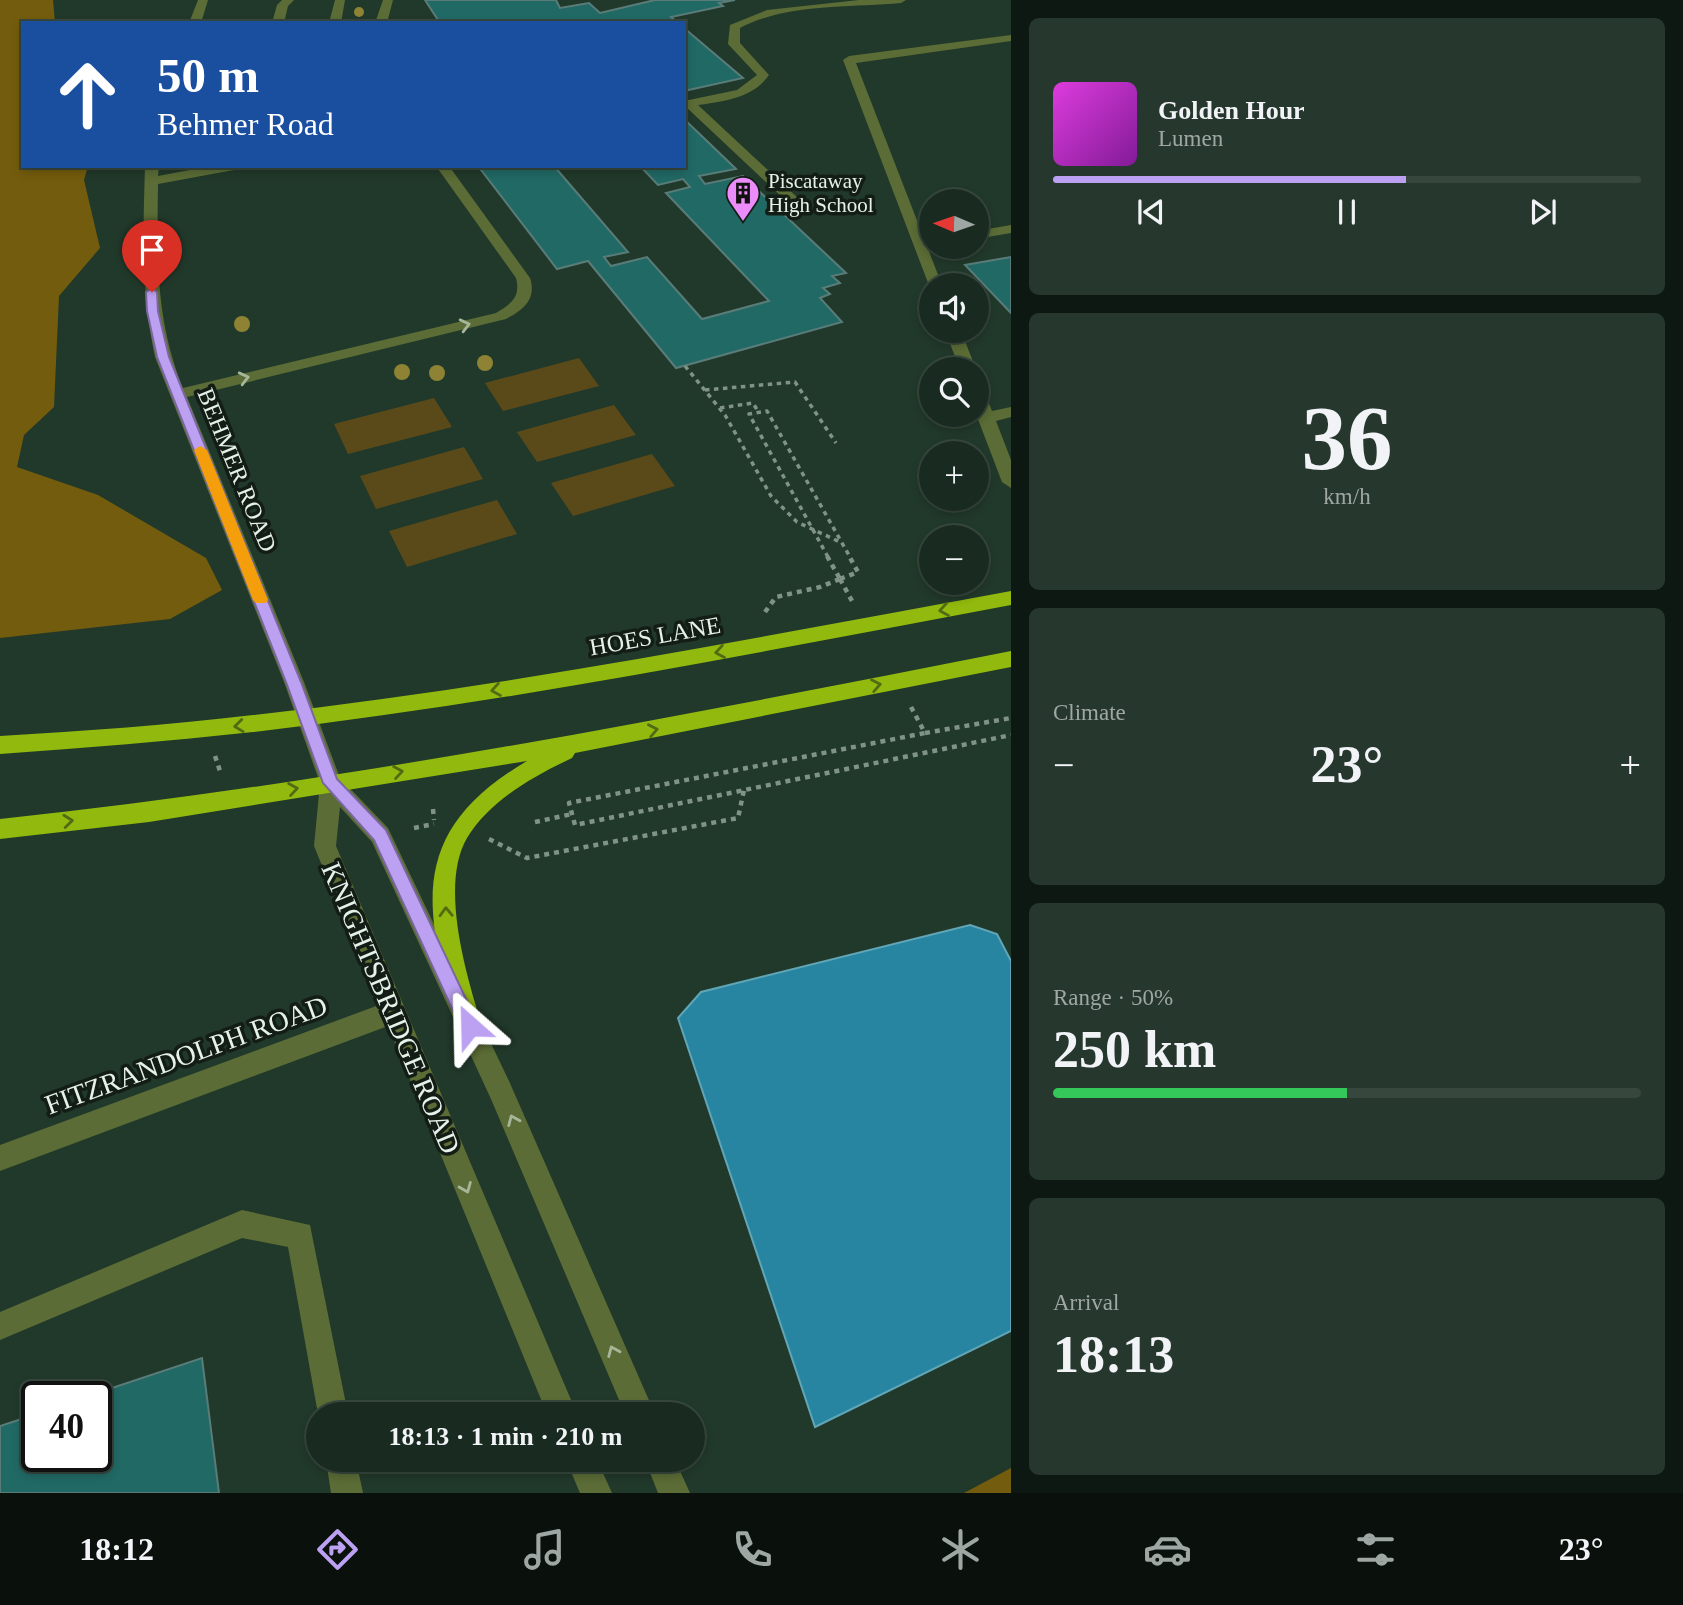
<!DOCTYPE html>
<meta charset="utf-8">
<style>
:root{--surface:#192b20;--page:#26372d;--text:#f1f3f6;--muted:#9fa7a5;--line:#37473e;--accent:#bca0f2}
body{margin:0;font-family:Georgia,serif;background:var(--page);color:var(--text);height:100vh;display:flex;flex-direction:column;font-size:26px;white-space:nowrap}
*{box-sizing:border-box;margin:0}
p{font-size:23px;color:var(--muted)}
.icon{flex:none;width:38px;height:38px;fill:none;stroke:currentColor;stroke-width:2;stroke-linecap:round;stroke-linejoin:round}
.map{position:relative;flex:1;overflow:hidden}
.panel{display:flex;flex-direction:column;gap:18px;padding:18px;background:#0e1812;width:672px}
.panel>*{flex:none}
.hud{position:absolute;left:21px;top:21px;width:665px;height:147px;border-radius:0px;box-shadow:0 4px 10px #0003,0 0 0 2px var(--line);background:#1a4fa0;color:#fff;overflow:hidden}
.needle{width:46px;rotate:272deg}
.controls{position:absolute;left:919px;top:189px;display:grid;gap:14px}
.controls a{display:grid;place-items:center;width:70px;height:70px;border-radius:50%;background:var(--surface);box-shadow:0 4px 10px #0003,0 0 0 2px var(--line);font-size:35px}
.speed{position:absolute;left:21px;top:1381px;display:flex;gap:14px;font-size:35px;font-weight:700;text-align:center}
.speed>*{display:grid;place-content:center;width:91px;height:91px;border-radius:50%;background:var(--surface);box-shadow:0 4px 10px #0003,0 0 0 2px var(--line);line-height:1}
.speed .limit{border:4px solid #111;border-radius:10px;background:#fff;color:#111}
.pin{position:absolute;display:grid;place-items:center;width:60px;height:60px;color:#fff;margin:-72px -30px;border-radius:50% 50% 50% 0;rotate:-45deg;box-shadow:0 0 7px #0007}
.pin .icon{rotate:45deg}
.me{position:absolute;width:77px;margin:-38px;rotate:335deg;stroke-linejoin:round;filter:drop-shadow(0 0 5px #0008)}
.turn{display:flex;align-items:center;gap:24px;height:147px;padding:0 21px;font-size:32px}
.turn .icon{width:91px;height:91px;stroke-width:2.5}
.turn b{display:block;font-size:49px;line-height:60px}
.big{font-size:52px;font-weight:600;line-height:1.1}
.panel .widget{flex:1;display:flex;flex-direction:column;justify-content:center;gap:10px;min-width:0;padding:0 24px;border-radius:10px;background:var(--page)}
.panel .dial{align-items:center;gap:0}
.dial b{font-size:91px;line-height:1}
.song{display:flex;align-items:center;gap:21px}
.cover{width:84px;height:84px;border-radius:10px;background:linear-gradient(135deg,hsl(300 70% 55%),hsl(290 70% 35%))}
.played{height:7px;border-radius:4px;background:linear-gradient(90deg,var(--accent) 60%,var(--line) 60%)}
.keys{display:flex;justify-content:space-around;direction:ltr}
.heat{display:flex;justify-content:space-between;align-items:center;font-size:38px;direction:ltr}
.charge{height:10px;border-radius:5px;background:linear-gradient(90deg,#34c759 50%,var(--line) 0)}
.trip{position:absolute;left:306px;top:1402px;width:399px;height:70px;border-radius:35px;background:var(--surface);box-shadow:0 4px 10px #0003,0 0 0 2px var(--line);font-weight:600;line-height:70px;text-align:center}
.tabs{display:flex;height:112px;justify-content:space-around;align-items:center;background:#0a110d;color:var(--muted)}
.tabs .icon{width:49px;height:49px}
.tabs .on{color:var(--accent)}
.tabs b{font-size:32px;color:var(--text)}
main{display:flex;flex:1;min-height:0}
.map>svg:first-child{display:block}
.green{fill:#5b4a19}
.forest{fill:#735c0d}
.water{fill:#2885a1;stroke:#60a6b7;stroke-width:2}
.building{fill:#216965;stroke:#597c79;stroke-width:2}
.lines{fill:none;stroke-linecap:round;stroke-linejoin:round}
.path-far1{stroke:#809387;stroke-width:3.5;stroke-dasharray:4.5 4.5;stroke-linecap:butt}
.path{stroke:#809387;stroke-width:4.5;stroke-dasharray:5 5;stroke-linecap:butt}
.minor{fill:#5b6c36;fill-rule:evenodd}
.highway{fill:#92b90e;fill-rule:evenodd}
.tree{fill:#8e8234}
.oneway{stroke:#a6b698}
.oneway2{stroke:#526b12}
.route{fill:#bca0f2;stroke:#7a689d;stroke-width:2}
.slow{fill:#f59e0b}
.labels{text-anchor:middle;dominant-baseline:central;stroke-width:7;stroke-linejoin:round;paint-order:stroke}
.far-poi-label{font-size:21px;fill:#e4f2e9;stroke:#131d16;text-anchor:start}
.street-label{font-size:24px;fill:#e4f2e9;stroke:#131d16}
.near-street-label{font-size:28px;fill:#e4f2e9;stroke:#131d16}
</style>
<main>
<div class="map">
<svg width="1011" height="1493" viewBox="0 0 1011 1493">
<rect width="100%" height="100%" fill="#21392a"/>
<!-- green -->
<path class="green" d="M 579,358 L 599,386 L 503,411 L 485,383 Z
M 434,398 L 452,427 L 348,454 L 334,424 Z
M 614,405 L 636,435 L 537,462 L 517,432 Z
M 464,447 L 483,479 L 376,509 L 360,476 Z
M 652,454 L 675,486 L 573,516 L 551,483 Z
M 497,500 L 517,534 L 407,567 L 389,531 Z"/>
<!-- forest -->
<path class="forest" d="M 0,0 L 53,0 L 55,23 L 23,23 L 23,166 L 88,166 L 84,180 L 100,248 L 59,296 L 54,407 L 24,435 L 17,467 L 98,495 L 206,558 L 222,590 L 170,619 L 0,638 Z
M 1011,1468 L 1011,1493 L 964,1493 Z"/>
<!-- water -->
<path class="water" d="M 970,925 L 997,934 L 1011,961 L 1011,1331 L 815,1427 L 678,1018 L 701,992 Z"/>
<!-- building -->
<path class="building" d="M 425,0 L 556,0 L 560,8 L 589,3 L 600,13 L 655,0 L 735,0 L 719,3 L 723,6 L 671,17 L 678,23 L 422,23 L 438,20 Z
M 684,28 L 743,78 L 684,91 Z
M 684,119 L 736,169 L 699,176 L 705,184 L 743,176 L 846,273 L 832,276 L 840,283 L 823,288 L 830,294 L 820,298 L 842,322 L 676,368 L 588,261 L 557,269 L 478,166 L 554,166 L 628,252 L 604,257 L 611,266 L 647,257 L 702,319 L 769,301 L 666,193 L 690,187 L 683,179 L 658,185 L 640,166 L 684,166 Z
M 1011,257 L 1011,313 L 965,265 Z
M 202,1358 L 219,1493 L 0,1493 L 0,1426 L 37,1414 L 37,1456 L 96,1456 L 96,1396 L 88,1396 Z"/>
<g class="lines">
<!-- path-far1 -->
<path class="path-far1" d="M 685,366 L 725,415 L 771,496 L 797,522 L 842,543
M 705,390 L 795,382 L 836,443
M 720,408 L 753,403 L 759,413
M 828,557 L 749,414 L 767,411 L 850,557"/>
<!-- path -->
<path class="path" d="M 827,556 L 840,579
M 840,579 L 852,601
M 840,579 L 858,572 L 849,556
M 765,612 L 776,597 L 820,587 L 840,579
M 911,707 L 925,733 L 569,803 L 575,825 L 1011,735
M 925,733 L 1011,718
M 215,756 L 221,774
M 433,809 L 434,820
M 535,822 L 572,814
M 414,828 L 434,824
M 489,839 L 527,858 L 738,818 L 744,790"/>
<!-- minor -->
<path class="minor" d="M 198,0 L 208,0 L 201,23 L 189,23 Z
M 282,0 L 294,0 L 288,6 L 284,23 L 272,23 L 277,5 Z
M 335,0 L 345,0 L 341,23 L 329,23 Z
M 383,0 L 393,0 L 387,23 L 375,23 Z
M 859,0 L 906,0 L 901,3 C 849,8 787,3 740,28 L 740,43 L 769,75 C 753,98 725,101 698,105 L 813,212 L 811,215 L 801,215 L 685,106 L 684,101 L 737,90 L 757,75 L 728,44 L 730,25 L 767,10 Z
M 1011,35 L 1011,41 L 856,63 L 942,285 L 931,285 L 930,288 L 843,60 L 849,56 Z
M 145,166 L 159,166 L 158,176 L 211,166 L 240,166 L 234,170 L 158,184 C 157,256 155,319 183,388 L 496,313 C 511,304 521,297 516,278 L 436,166 L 449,166 L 530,278 C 537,299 523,310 506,319 L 187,397 L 304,682 L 340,778 L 388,828 L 509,1081 L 655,1414 L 625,1414 L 491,1099 L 372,842 L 340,807 L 336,846 L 577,1414 L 547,1414 L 388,1026 L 0,1171 L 0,1145 L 379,1005 L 314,846 L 320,783 L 284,682 L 155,357 C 141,290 143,234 145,166 Z
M 1011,225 L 1011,233 L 976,239 L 976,231 Z
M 945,331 L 961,331 L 976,369 L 960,369 Z
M 976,386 L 984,391 L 992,411 L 1011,407 L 1011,417 L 996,421 L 1011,460 L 1011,488 L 1002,482 L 976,414 Z
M 242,1210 L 310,1225 L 348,1414 L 318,1414 L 288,1247 L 242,1238 L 0,1340 L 0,1312 Z
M 326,1460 L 356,1460 L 363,1493 L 331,1493 Z
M 566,1460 L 597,1460 L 612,1493 L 580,1493 Z
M 645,1460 L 675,1460 L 690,1493 L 658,1493 Z"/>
<!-- highway -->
<path class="highway" d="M 1011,591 L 1011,605 C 759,652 508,703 253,732 C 169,741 85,748 0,754 L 0,736 C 85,731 169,725 253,715 C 508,687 759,637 1011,591 Z
M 1011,651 L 1011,667 L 575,753 L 572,758 C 534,776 490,800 467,838 C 439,886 467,977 482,1026 L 479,1034 L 470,1038 L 461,1034 L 458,1026 C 423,909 407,831 527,761 L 149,822 L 0,839 L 0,819 C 340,783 676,717 1011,651 Z"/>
</g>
<!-- trees -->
<g class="tree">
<circle cx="359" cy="12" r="5"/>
<circle cx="242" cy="324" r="8"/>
<circle cx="485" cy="363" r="8"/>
<circle cx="402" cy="372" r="8"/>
<circle cx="437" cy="373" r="8"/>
</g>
<!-- one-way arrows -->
<defs><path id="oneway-chevron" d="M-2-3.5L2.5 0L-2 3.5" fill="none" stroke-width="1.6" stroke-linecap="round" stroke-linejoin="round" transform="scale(1.75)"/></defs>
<g class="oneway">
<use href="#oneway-chevron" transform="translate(465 325) rotate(-14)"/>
<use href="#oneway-chevron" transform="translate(244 378) rotate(-14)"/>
<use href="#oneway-chevron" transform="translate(513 1120) rotate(-113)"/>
<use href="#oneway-chevron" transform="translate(466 1188) rotate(68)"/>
<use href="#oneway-chevron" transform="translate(613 1351) rotate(-113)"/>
</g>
<g class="oneway2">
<use href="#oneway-chevron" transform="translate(944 610) rotate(170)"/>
<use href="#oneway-chevron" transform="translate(720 652) rotate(170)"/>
<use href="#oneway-chevron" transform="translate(876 685) rotate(-11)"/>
<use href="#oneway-chevron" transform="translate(496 690) rotate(170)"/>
<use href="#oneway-chevron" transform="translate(239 726) rotate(173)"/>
<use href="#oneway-chevron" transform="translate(653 730) rotate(-11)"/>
<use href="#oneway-chevron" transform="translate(398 772) rotate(-9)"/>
<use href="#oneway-chevron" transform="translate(293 789) rotate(-9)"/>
<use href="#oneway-chevron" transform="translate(68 821) rotate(-6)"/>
<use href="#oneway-chevron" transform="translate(446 912) rotate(-92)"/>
</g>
<!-- route -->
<path class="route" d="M 152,288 L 157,292 L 158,311 L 169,357 L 301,682 L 337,779 L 386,830 L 476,1020 L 479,1026 L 476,1032 L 470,1035 L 463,1032 L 374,840 L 323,783 L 286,682 L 157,357 L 147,311 L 146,292 Z"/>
<!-- slow -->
<path class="slow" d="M 200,446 L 207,450 L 268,600 L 266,603 L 256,603 L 253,600 L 194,450 Z"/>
<!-- icons -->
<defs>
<symbol id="building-pin" viewBox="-11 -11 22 30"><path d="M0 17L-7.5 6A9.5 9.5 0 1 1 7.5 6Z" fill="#ec8cfa" stroke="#131d16"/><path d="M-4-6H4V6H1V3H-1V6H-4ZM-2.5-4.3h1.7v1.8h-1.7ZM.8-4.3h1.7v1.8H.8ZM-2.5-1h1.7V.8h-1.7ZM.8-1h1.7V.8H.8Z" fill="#111"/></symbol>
</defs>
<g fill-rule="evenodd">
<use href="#building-pin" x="724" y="174" width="38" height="52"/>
</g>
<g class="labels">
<!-- far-poi labels -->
<g class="far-poi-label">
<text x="768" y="181">Piscataway<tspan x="768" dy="24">High School</tspan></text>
</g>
<!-- street labels -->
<g class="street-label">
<text transform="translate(237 470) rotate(68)">BEHMER ROAD</text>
<text transform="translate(655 636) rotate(-10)">HOES LANE</text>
</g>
<!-- near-street labels -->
<g class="near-street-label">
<text transform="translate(391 1008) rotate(67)">KNIGHTSBRIDGE ROAD</text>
<text transform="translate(186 1055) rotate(-20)">FITZRANDOLPH ROAD</text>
</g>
</g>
</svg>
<div class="controls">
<a><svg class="needle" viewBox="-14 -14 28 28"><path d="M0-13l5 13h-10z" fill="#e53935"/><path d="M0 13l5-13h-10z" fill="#9fa7a5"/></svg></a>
<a><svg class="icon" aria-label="sound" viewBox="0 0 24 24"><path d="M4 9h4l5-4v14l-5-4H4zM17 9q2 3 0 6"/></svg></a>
<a><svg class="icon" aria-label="search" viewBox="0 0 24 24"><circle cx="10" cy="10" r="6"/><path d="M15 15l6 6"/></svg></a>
<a>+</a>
<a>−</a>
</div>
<div class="speed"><div class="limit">40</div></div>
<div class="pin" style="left:152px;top:292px;background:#d93025"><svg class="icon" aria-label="arrive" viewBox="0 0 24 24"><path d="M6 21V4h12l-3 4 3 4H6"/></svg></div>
<svg class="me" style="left:470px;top:1026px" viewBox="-20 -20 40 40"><path d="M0-17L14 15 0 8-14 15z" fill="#bca0f2" stroke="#fff" stroke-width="4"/></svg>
<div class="trip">18:13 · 1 min · 210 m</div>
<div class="hud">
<div class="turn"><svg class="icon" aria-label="ahead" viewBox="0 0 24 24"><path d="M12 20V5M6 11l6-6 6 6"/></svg><div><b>50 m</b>Behmer Road</div></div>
</div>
</div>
<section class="panel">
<div class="widget">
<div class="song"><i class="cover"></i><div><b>Golden Hour</b><p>Lumen</p></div></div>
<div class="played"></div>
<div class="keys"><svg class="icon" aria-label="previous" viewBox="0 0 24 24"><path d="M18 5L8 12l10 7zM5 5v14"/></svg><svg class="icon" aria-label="pause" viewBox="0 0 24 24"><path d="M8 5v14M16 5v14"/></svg><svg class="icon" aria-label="next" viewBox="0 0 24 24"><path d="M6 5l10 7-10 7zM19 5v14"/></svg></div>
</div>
<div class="widget dial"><b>36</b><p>km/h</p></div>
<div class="widget"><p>Climate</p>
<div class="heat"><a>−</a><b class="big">23°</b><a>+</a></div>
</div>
<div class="widget"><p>Range · 50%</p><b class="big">250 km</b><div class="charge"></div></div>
<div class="widget"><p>Arrival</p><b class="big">18:13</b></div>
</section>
</main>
<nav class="tabs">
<b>18:12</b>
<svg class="icon on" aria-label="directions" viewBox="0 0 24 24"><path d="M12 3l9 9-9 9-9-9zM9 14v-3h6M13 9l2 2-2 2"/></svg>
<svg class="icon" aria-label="music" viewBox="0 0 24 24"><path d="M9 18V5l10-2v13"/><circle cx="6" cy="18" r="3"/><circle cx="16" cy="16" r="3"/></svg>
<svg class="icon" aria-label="phone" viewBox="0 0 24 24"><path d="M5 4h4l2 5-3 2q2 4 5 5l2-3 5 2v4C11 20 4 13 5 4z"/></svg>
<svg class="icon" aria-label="climate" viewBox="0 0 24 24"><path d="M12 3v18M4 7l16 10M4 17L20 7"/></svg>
<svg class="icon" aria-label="car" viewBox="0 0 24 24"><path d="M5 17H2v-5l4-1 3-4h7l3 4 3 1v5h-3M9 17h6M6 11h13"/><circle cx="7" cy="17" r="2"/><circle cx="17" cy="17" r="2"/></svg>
<svg class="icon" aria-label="filters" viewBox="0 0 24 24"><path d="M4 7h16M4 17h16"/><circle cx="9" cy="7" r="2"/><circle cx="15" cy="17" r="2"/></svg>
<b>23°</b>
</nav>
